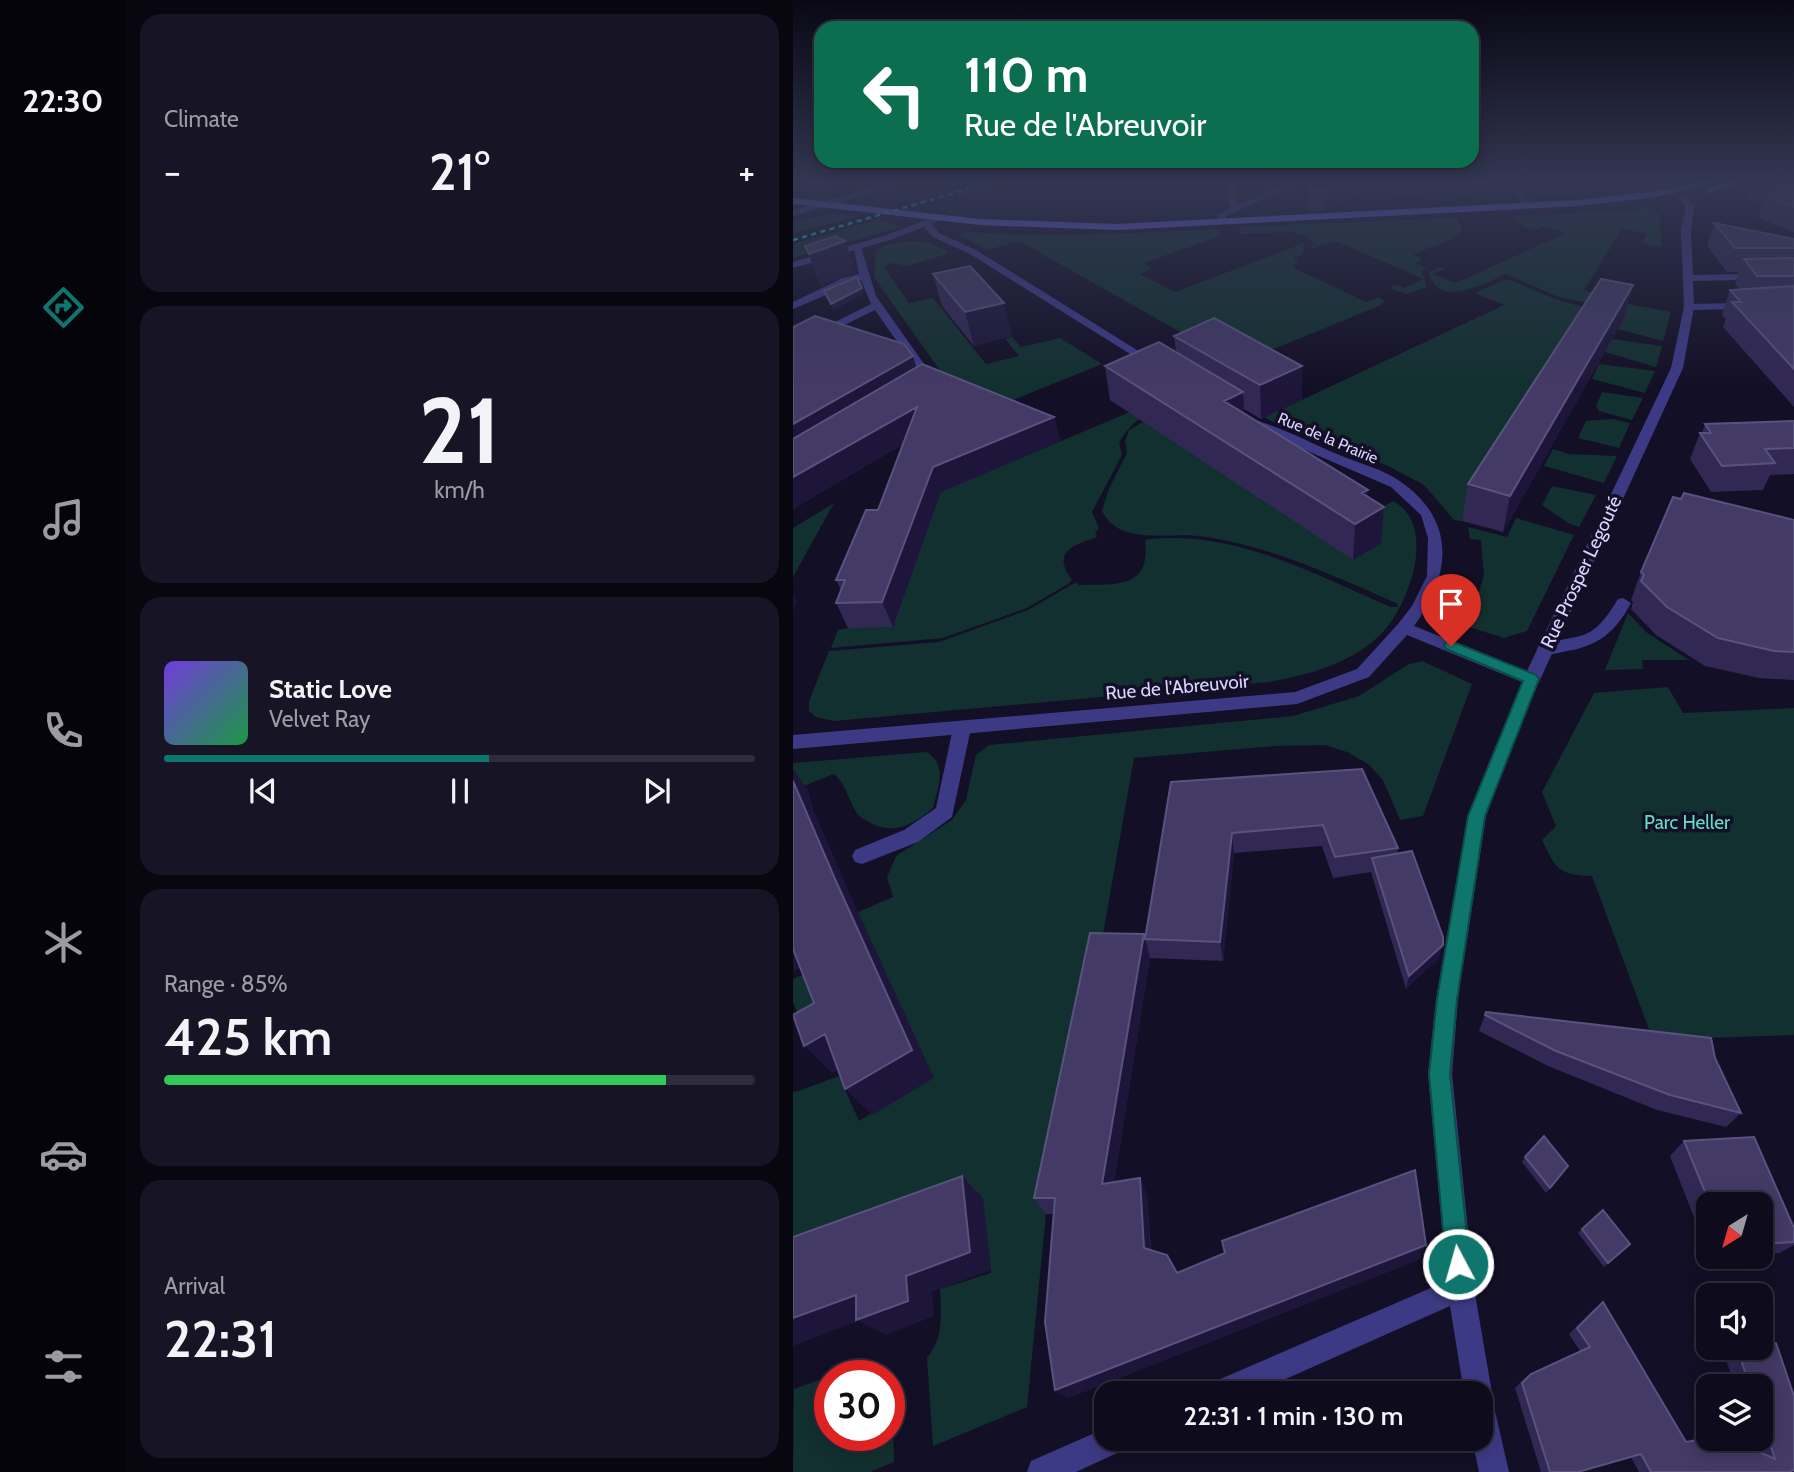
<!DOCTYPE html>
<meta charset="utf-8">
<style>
:root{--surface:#0e0b1c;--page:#171425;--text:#f1f3f6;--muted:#9b9ba3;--line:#2e2b3b;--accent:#0f766e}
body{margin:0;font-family:Cabin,sans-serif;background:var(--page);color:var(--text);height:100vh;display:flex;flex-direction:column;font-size:26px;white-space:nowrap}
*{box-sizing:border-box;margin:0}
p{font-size:23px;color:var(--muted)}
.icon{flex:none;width:38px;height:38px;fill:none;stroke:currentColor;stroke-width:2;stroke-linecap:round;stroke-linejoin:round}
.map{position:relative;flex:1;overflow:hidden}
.panel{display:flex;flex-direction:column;gap:14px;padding:14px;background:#08060f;width:667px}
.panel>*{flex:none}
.guide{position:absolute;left:21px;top:21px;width:665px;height:147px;border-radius:21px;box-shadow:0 4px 18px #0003,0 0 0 2px var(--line);background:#0b6e4f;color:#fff;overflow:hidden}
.needle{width:46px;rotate:217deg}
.buttons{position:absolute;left:903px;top:1192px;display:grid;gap:14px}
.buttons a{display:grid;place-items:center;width:77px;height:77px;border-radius:14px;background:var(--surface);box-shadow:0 4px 18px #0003,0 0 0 2px var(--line);font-size:35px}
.speed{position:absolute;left:21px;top:1360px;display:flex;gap:14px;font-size:35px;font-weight:700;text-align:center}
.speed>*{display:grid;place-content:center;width:91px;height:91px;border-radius:50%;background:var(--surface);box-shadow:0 4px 18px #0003,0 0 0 2px var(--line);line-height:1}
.speed .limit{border:10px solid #d22;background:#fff;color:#111}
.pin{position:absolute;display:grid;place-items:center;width:60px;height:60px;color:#fff;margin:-72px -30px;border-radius:50% 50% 50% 0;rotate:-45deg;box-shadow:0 0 7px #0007}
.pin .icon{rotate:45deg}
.me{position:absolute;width:77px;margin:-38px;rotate:354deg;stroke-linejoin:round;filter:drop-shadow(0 0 5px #0008)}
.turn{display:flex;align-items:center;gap:24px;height:147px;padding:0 35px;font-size:32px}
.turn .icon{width:91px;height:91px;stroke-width:2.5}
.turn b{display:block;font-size:49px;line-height:60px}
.big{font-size:52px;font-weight:600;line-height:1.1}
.panel .tile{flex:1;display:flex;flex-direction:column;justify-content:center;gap:10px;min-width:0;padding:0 24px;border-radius:21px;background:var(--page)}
.panel .dial{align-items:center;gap:0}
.dial b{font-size:91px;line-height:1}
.song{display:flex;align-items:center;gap:21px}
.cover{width:84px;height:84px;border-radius:10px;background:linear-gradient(135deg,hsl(260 70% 55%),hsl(140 70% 35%))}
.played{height:7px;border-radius:4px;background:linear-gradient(90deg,var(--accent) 55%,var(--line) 55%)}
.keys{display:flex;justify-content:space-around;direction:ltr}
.heat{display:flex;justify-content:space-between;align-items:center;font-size:38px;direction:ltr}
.charge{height:10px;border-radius:5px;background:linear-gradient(90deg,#34c759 85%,var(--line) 0)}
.trip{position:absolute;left:301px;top:1381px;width:399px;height:70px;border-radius:21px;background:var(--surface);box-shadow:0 4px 18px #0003,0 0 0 2px var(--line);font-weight:600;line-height:70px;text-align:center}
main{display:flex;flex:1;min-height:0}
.tab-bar{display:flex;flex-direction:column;width:126px;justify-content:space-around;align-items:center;background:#06040b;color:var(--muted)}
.tab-bar .icon{width:49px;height:49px}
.tab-bar .current{color:var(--accent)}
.tab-bar b{font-size:32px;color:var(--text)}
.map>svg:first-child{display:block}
.green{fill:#12302f}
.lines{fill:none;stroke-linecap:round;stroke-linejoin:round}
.service{fill:#3d3a85;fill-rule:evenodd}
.minor{fill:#3d3a85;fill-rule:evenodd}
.secondary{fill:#6f6bff;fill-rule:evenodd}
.rail{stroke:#00e5ff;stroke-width:2.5;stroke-dasharray:5 4.5;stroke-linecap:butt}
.wall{fill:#312854}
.shaded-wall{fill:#1d163a}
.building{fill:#433a66;stroke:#5a527e;stroke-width:2}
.route{fill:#0f766e;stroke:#0a4d48;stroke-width:2}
.labels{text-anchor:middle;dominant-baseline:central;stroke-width:7;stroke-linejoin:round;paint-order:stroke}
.far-street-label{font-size:16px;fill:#d9d4ff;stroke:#130f26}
.street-label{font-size:19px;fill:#d9d4ff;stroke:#130f26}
.park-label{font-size:19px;fill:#5fe0c0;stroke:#130f26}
</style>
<main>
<nav class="tab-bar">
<b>22:30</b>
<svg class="icon current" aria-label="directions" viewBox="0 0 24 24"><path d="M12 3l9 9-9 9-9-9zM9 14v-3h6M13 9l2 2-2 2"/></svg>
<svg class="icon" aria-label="music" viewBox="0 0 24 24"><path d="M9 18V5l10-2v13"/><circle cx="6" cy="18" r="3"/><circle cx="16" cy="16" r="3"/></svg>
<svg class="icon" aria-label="phone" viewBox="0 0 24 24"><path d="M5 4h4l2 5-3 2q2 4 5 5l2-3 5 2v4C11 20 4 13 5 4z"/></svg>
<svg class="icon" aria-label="climate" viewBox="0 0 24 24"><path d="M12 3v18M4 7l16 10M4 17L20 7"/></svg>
<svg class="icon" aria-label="car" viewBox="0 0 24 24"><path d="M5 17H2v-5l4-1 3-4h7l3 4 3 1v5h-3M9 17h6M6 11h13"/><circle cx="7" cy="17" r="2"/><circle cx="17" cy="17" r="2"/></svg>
<svg class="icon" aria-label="filters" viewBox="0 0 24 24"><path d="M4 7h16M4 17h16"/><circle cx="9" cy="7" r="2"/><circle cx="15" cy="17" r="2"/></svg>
</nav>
<section class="panel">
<div class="tile"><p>Climate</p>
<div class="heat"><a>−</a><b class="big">21°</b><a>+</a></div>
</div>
<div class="tile dial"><b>21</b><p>km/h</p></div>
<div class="tile">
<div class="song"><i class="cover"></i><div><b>Static Love</b><p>Velvet Ray</p></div></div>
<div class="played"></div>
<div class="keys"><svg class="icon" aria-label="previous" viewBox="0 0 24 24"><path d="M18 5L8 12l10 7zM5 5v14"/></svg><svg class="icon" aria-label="pause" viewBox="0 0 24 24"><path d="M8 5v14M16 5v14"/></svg><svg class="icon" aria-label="next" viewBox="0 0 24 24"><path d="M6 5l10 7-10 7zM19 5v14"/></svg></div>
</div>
<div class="tile"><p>Range · 85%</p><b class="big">425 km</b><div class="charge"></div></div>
<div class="tile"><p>Arrival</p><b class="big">22:31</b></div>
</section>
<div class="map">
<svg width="1002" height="1472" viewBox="0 0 1002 1472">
<rect width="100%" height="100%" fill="#130f26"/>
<!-- green -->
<path class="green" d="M 857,209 L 862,210 L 867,216 L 868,247 L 849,243 L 854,234 L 829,229 L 791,290 L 816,296 L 816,307 L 765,297 L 713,274 C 692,283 644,310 636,272 L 647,267 L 652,269 L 640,274 L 663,283 L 773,233 L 752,226 L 742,230 L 730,226 L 720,217 Z
M 37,214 L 63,216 L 0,234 L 0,222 Z
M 663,218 L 669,229 L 667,233 L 657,240 L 620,254 L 630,259 L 622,263 L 633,268 L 629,271 L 634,287 L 613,294 L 596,288 L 604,285 L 612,288 L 631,279 L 542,241 L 517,249 L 520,243 L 513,236 L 500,232 L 447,234 L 446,227 Z
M 84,220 L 110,226 L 0,258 L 0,244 Z
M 425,229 L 427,236 L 351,263 L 359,269 L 347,274 L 382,292 L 511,243 L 510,254 L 500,258 L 506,262 L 500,265 L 501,268 L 573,302 L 585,297 L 592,301 L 588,305 L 444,364 L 226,241 L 193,250 L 166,234 L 174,232 C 258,238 341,233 425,229 Z
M 120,241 L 136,243 L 155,251 L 154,254 L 113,266 L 99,263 L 90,266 L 116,303 L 140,298 L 193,364 L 226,356 L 212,339 L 219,337 L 228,347 L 267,338 L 309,364 L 210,404 L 165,396 L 81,277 L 83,250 L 97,244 Z
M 711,280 L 718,280 C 750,295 798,316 833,308 L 835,304 L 878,312 L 870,341 L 825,329 L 831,318 L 800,311 L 669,521 L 661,520 L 631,485 L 595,466 L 480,422 L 439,398 L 483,412 L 711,305 L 682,293 Z
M 819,339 L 869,346 L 863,367 L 812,352 Z
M 806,364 L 862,371 L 852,393 L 799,379 Z
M 809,392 L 850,398 L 839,420 L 806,411 L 803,406 Z
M 372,397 C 357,411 336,424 326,442 L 329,455 L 299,512 L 306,528 L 302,533 L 304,537 C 280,545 258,552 279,580 L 275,584 L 234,608 L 150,638 L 38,648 L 45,630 L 56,628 L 148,492 Z
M 364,414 L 558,559 L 587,544 L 584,511 L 600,501 C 647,526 614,612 584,638 C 554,665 514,675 476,682 L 41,721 L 23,717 L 16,711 L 16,701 L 36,651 L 146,642 L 235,610 L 283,582 L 286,585 C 324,584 358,589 352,540 C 437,528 522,574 598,607 L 605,607 L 603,603 C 539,575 475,545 406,536 C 374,532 326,546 309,511 L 315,491 L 334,453 L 332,441 L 336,430 Z
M 819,419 L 837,423 L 826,448 L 785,438 L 793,421 Z
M 760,449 L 776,454 L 824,456 L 811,483 L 751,466 Z
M 759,486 L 803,495 L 786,527 L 775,523 L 749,505 Z
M 41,503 L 0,577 L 0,528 Z
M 723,518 L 781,535 L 734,631 L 711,638 L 651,619 L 658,606 L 680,611 L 691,575 L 688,540 L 677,539 L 675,527 L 714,537 Z
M 835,613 L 853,632 L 896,660 L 849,660 L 850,669 L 812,670 Z
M 629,661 L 679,684 L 630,816 L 607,820 L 590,780 L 575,764 L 554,752 L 532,745 L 481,746 L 341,758 L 306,957 L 253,1214 L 234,1407 L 140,1446 L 134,1358 C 151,1337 148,1315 147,1289 L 198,1273 L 185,1200 L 0,1267 L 0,1091 L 3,1092 L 46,1076 L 66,1121 L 137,1076 L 65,912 L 100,897 L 94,877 L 103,856 L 159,820 L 173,800 L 183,755 L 196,745 L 500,716 L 566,696 L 616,664 Z
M 875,687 L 890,713 L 1001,708 L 1001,1035 L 910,1038 L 857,1032 L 799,876 C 765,875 763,869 749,840 L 763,826 L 749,792 L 801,693 Z
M 134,752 C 155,767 145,787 140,808 C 120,825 100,836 76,822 C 71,819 66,817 63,812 C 55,799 53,784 41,774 L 0,790 L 0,763 Z
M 14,973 L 36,1032 L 15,1042 L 0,1001 L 0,979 Z
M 80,1361 L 99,1374 L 101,1462 L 77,1472 L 0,1472 L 1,1389 L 37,1376 L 37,1435 L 96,1435 L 96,1376 L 39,1375 Z"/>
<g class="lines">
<!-- service -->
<path class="service" d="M 60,245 L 68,247 L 83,296 L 143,381 L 136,386 L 128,386 L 126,384 L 131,380 L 82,310 L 0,350 L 0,343 L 78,304 L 68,280 L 0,309 L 0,302 L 50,278 L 66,274 Z
M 1002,302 L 1002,308 L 896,310 L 891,307 L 896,304 Z
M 830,598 L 838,603 C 823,631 806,646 774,651 C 765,653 755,656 746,653 L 744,649 L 746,645 C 790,633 798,644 825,599 Z
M 169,721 L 175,723 L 178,728 L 159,817 L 125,842 L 69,864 L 62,862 L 59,856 L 62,850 L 111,830 L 143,808 L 160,728 L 163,723 Z"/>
<!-- minor -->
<path class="minor" d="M 105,181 L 118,181 L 0,216 L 0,210 Z
M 435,181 L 443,181 L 443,202 L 446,204 L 500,181 L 511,181 L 433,216 L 433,221 L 429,224 L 425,221 L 424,215 L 439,207 L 435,203 Z
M 718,181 L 726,181 L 737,208 L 731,208 Z
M 889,196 L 902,205 L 898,230 L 900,275 L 1002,273 L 1002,279 L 900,281 L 901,307 L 890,368 L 735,706 L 693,816 L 665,999 L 659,1074 L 681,1288 L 699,1393 L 696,1400 L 702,1411 L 716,1472 L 686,1472 L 679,1438 L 688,1438 L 688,1393 L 671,1393 L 657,1306 L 461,1393 L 414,1393 L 418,1383 L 654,1281 L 635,1074 L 643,999 L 675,816 L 729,682 L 614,635 L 576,677 L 504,704 L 0,749 L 0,735 L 502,692 L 564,669 L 605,624 L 619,606 L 634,576 L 635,538 L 628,515 L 598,487 L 461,428 L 459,425 L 465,421 C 492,429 518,443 544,454 C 564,463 591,469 608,482 C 664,521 658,576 621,626 L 734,671 L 878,368 L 891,307 L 888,230 L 893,206 L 885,199 Z
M 140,217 L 147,219 L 139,224 L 146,233 L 183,250 L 368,365 L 358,367 L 177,254 L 140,237 L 131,227 L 97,240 L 0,268 L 0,262 L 91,236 Z
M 313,1428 L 313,1438 L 339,1438 L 335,1448 L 283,1472 L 234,1472 L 238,1461 Z"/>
<!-- secondary -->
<path class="secondary" d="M 914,181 L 930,181 L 864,197 L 784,206 L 323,230 L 187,225 L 0,204 L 0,198 L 187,219 L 323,224 L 784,200 L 864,191 Z
M 940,181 L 954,181 L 916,193 L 912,190 Z"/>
<!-- rail -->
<path class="rail" d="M 0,240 L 203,181"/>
</g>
<!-- wall -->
<path class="wall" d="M 0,181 L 74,181 L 75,183 L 0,184 Z
M 515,181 L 703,181 L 674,196 L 640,187 L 617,198 L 580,187 L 530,211 L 516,211 Z
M 741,181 L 876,181 L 750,198 Z
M 959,181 L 1001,181 L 1001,232 L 965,218 L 970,204 L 953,199 Z
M 921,223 L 1001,239 L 1001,407 L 930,327 L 933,319 L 929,315 L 937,290 L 947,290 L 942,283 L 946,272 L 934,272 L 914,246 Z
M 52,241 L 63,272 L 28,286 L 12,247 Z
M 140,274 L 219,336 L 181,346 L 149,306 Z
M 840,285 L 831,318 L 710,532 L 669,521 L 675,484 Z
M 0,327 L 120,356 L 123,368 L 261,417 L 267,441 L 148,492 L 100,627 L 55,628 L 43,603 L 48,590 L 43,580 L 85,510 L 110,444 L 0,509 Z
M 381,336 L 509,366 L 509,400 L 468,419 L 451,409 L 451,413 L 591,507 L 588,544 L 560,560 L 317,400 L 312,366 L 383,352 Z
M 1001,421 L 1001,474 L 977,475 L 970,490 L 918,492 L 897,459 L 907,433 L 909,433 L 912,424 Z
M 888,499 L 1001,520 L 1001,680 L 966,678 L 912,666 L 863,635 L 838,609 L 840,602 L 838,600 L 848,572 Z
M 569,769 L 605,848 L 604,854 L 646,958 L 613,989 L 578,872 L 540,878 L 529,846 L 441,853 L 430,961 L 357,958 L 321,1182 L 354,1195 L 358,1250 L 384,1273 L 627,1259 L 275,1398 L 262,1390 L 260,1214 L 253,1214 L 241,1198 L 352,939 L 378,782 Z
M 693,1012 L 922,1058 L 948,1113 L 933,1127 L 864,1110 L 755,1066 L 686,1031 Z
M 891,1141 L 1001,1228 L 1001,1245 L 987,1253 L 968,1254 L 968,1204 L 915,1204 L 915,1223 L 904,1225 L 877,1156 Z
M 732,1157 L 775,1166 L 753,1193 L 729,1162 Z
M 789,1229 L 837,1244 L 811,1267 L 785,1233 Z
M 810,1302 L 893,1442 L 964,1451 L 960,1438 L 968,1438 L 968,1386 L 942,1386 L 929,1348 L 968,1348 L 996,1472 L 846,1472 L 838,1457 L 785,1472 L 748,1472 L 722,1388 L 731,1379 L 738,1374 L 787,1351 L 776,1334 L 801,1309 Z"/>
<!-- shaded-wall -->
<path class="shaded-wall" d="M 552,181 L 580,181 L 580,187 L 530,211 L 531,191 Z
M 619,181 L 641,181 L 640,187 L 617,198 Z
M 676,181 L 703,181 L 674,196 Z
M 754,181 L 876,181 L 750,198 Z
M 52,241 L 63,272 L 28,286 L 16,254 Z
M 840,285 L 831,318 L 710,532 L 717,496 Z
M 69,288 L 71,294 L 40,311 L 38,304 Z
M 211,303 L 219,336 L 181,346 L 172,312 Z
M 120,356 L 127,379 L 0,455 L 0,424 Z
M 509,366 L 509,400 L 468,419 L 467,385 Z
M 450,392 L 452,427 L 431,401 Z
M 124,407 L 132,431 L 0,509 L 0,477 Z
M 261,417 L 267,441 L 148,492 L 100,627 L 89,602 L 140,467 Z
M 575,490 L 573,517 L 591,507 L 588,544 L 560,560 L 562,524 L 569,493 Z
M 0,594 L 4,602 L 0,610 Z
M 0,769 L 16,792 L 20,809 L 65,912 L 141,1078 L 79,1115 L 52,1089 L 42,879 L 0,781 Z
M 439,833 L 441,853 L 430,961 L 427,942 Z
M 351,934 L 357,958 L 318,1201 L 309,1184 Z
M 0,939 L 19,962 L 2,971 L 0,968 Z
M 650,945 L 646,958 L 613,989 L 616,976 Z
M 32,1034 L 58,1063 L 39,1073 L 11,1046 Z
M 169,1176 L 190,1198 L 198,1270 L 139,1292 L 141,1316 L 93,1335 L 65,1321 L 0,1346 L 0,1318 L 113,1276 Z
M 347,1178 L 354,1195 L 358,1262 L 351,1248 Z
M 633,1245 L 627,1259 L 275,1398 L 262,1390 Z"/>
<!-- building -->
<path class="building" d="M 516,181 L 552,181 L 531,191 L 516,192 Z
M 974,181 L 1001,181 L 1001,207 L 972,196 L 1000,187 Z
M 921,223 L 1001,239 L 1001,248 L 942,248 Z
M 42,236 L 52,241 L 16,254 L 12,246 Z
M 1001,258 L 1001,276 L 964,276 L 951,259 Z
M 177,266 L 211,303 L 172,312 L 140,274 Z
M 64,277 L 69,288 L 38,304 L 31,291 Z
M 808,279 L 840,285 L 717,496 L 675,484 Z
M 1001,286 L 1001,369 L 939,302 L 948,302 L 937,290 Z
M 22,316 L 111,344 L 120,356 L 0,424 L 0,327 Z
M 421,318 L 509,366 L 467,385 L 381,336 Z
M 366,342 L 450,392 L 431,401 L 575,490 L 569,493 L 591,507 L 562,524 L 312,366 Z
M 129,364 L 261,417 L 140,467 L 89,602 L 43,603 L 52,580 L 43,580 L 73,510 L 85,510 L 124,407 L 0,477 L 0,439 Z
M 1001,421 L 1001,448 L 972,449 L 982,463 L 929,466 L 907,433 L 918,433 L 912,424 Z
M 891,493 L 1001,520 L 1001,652 L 981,651 L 925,638 L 874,607 L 848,581 L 851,575 L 848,572 L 880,497 L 888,499 Z
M 569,769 L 605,848 L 542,857 L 530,825 L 439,833 L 427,942 L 352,939 L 378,782 Z
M 0,781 L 42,879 L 119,1050 L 52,1089 L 32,1034 L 11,1046 L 0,1015 L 21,1003 L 0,949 Z
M 619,851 L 650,937 L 650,945 L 616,976 L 579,858 Z
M 297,933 L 351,934 L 309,1184 L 347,1178 L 351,1248 L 374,1255 L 384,1273 L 432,1253 L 429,1241 L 622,1170 L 633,1245 L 262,1390 L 252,1322 L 262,1198 L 241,1198 Z
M 693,1012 L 918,1038 L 922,1058 L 948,1113 L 877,1095 L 763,1051 L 692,1015 Z
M 751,1136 L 775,1166 L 757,1188 L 732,1157 Z
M 961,1137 L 1001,1228 L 1001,1242 L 968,1244 L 968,1204 L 917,1204 L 891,1141 Z
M 169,1176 L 177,1252 L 113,1276 L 115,1301 L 63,1320 L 63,1295 L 0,1318 L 0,1237 Z
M 810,1210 L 837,1244 L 815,1263 L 789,1229 Z
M 810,1302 L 893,1442 L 915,1438 L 934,1438 L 982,1459 L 968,1417 L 968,1386 L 957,1386 L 944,1348 L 968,1348 L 968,1340 L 983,1343 L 1001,1396 L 1001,1470 L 996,1472 L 858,1472 L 848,1454 L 785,1472 L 757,1472 L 729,1383 L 738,1374 L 797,1347 L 784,1328 Z"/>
<!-- sky -->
<linearGradient id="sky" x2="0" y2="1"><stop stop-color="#0a0815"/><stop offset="0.47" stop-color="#333752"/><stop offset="1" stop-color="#333752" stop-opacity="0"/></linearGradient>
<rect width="1002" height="387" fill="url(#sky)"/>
<!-- route -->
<path class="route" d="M 658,641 L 743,675 L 746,679 L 692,816 L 664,999 L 657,1074 L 677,1264 L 673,1272 L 665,1276 L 657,1272 L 653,1264 L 636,1074 L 644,999 L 675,816 L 730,681 L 653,649 L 651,646 L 653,642 Z"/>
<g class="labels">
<!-- far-street labels -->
<g class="far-street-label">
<text transform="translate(535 438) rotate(23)">Rue de la Prairie</text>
</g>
<!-- street labels -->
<g class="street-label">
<text transform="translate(788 572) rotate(-65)">Rue Prosper Legouté</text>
<text transform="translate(384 687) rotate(-5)">Rue de l'Abreuvoir</text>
</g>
<!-- park labels -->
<g class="park-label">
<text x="894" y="822">Parc Heller</text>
</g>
</g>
</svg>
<div class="buttons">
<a><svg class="needle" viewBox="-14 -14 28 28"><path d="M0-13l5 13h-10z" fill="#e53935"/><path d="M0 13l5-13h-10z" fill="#9b9ba3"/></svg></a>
<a><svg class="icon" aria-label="sound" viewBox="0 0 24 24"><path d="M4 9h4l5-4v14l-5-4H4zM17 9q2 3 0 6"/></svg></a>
<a><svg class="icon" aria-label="layers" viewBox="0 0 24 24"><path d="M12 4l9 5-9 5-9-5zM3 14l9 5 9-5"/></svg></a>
</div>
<div class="speed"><div class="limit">30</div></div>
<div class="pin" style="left:658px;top:646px;background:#d93025"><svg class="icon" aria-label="arrive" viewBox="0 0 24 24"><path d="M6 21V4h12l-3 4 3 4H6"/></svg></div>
<svg class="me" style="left:665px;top:1264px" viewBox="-20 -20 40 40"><circle r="17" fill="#0f766e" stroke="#fff" stroke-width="3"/><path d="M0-11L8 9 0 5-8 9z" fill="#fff"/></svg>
<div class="trip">22:31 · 1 min · 130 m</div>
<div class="guide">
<div class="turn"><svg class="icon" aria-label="left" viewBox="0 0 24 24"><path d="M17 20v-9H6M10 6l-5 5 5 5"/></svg><div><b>110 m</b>Rue de l'Abreuvoir</div></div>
</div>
</div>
</main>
